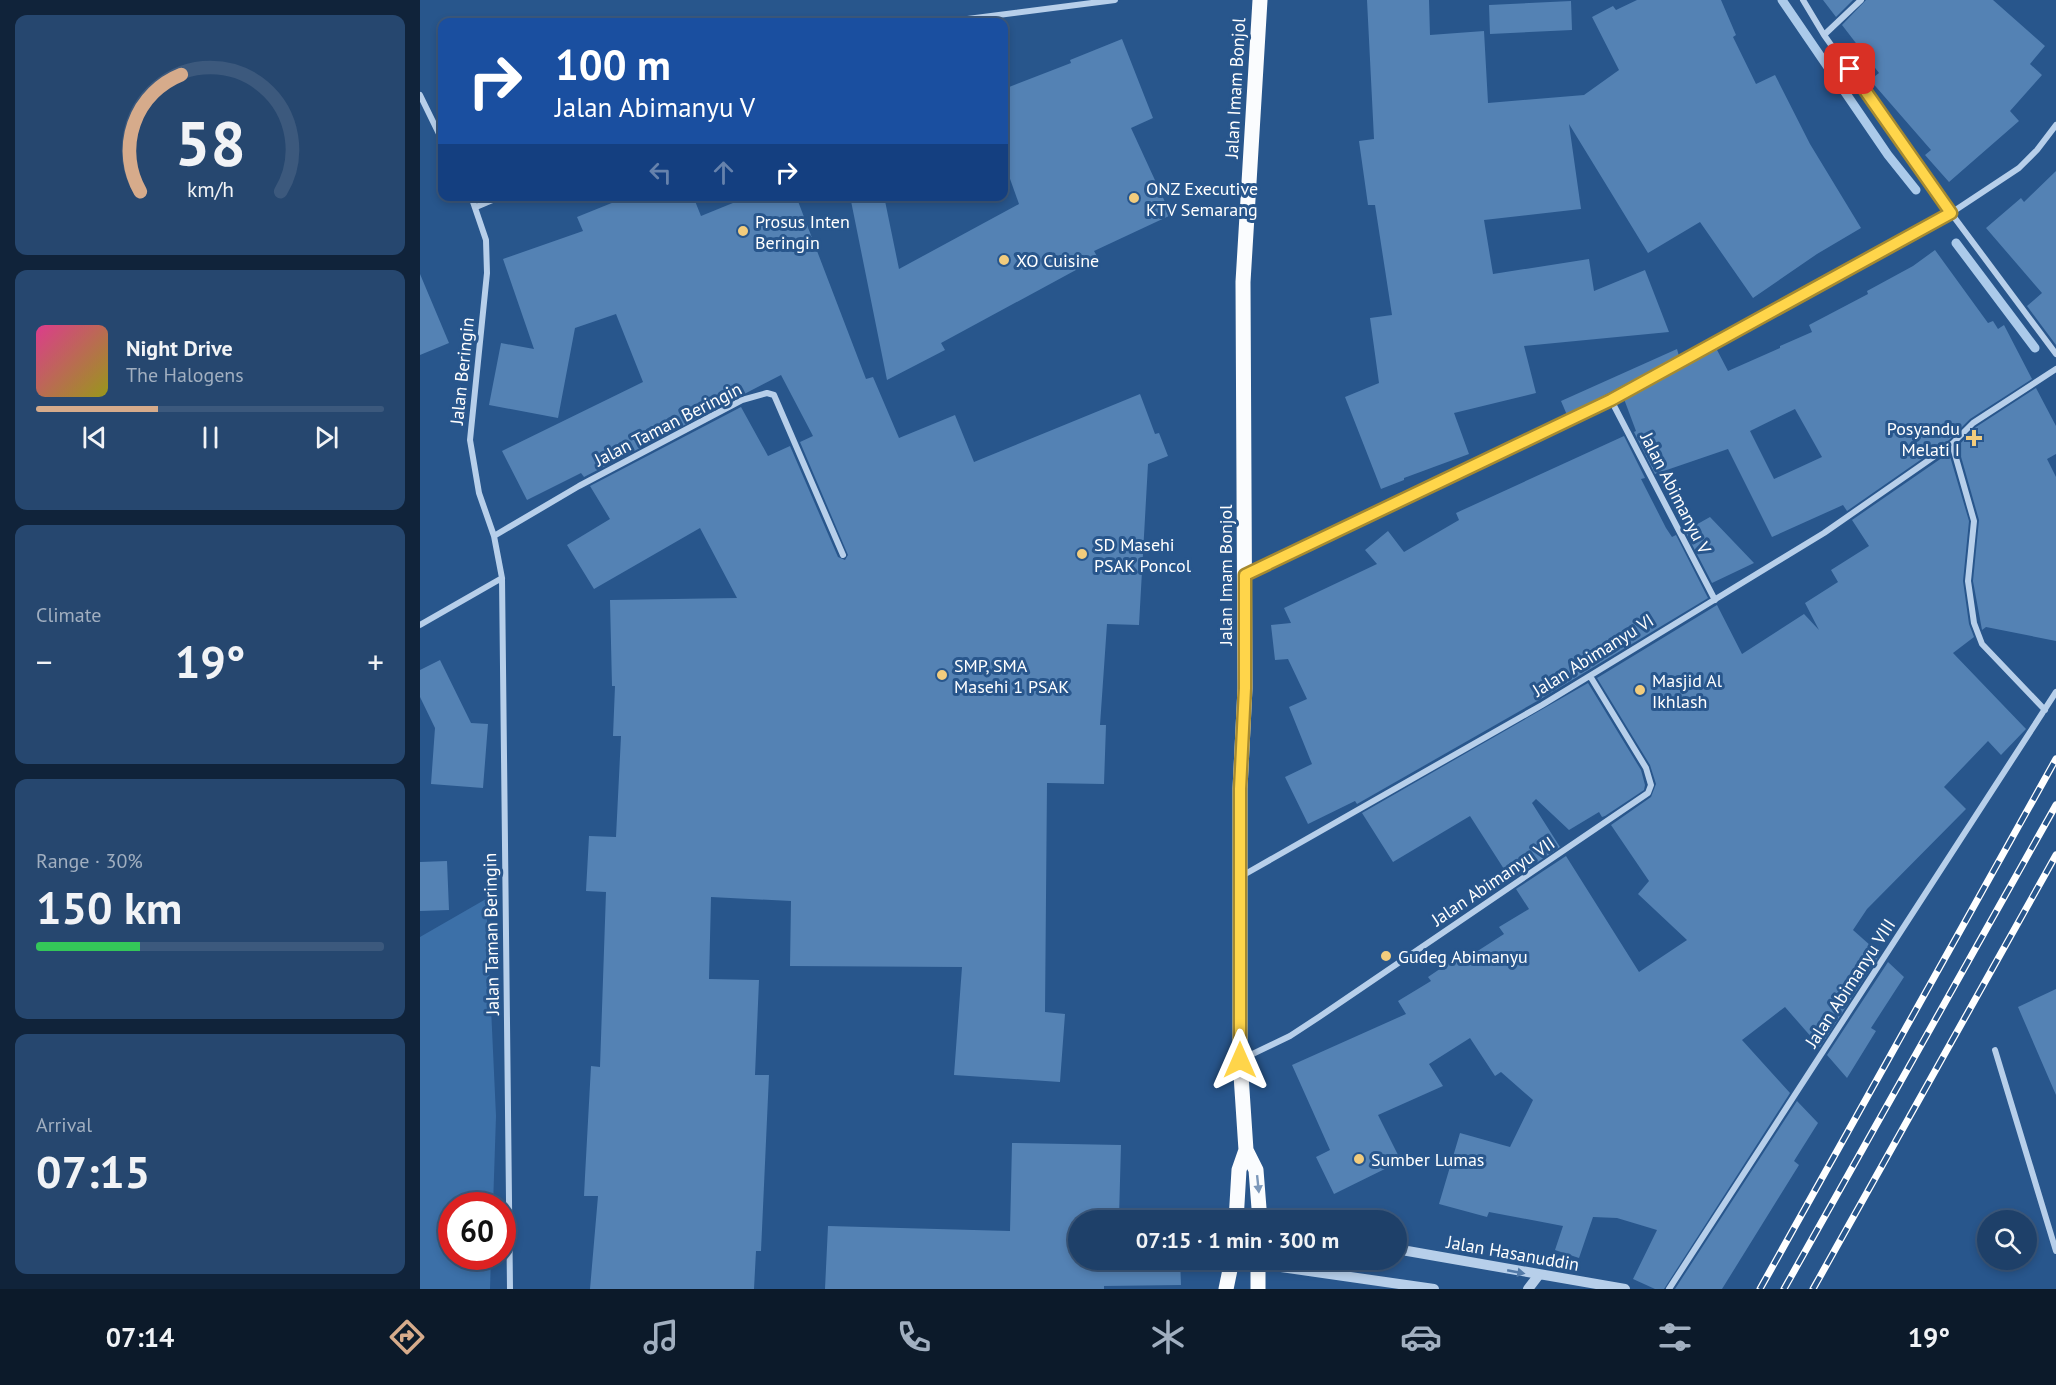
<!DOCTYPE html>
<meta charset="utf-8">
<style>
:root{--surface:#1e4069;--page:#26476f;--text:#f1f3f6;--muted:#a1afc0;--line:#3c597d;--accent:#d6ab8b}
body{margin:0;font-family:"PT Sans",sans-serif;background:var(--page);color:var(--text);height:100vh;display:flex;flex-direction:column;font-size:22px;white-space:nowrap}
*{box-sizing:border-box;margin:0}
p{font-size:20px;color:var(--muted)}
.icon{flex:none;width:33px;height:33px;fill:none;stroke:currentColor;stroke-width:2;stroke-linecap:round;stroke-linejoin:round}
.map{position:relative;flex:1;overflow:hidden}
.details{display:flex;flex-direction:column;gap:15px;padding:15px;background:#10233a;width:420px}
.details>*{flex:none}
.top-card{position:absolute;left:18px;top:18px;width:570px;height:183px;border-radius:12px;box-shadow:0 3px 9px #0003,0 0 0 2px var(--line);background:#1a4fa0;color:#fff;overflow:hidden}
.tools{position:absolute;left:1557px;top:1210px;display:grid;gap:12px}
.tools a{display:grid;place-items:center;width:60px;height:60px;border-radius:50%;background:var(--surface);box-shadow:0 3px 9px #0003,0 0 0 2px var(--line);font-size:30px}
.speed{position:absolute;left:18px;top:1192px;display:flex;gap:12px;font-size:30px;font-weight:700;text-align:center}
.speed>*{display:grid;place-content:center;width:78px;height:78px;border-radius:50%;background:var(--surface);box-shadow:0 3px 9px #0003,0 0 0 2px var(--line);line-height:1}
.speed .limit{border:9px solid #d22;background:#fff;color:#111}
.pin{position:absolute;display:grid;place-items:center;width:51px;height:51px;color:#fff;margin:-26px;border-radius:12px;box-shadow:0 3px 9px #0006}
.me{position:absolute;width:66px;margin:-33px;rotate:0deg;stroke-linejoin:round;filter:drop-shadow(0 0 4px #0008)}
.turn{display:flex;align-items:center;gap:21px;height:126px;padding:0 18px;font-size:27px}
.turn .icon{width:78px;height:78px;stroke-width:2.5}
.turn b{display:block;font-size:42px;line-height:51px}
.lanes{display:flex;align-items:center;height:57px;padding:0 18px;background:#0003;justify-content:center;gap:30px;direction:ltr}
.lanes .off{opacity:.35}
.big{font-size:45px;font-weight:700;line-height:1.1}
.details .tile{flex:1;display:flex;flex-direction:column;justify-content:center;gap:9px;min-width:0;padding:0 21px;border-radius:12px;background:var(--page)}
.details .dial{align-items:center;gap:0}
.dial svg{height:156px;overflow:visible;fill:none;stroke:var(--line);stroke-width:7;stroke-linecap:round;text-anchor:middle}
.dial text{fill:var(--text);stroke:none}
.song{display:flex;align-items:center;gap:18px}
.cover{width:72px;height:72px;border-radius:9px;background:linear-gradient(135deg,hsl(330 70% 55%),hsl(60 70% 35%))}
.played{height:6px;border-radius:3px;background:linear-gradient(90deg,var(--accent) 35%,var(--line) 35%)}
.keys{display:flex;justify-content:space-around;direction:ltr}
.heat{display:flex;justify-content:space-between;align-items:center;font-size:33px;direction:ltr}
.charge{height:9px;border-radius:4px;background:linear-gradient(90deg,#34c759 30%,var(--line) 0)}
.trip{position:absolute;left:648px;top:1210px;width:339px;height:60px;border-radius:30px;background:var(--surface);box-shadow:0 3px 9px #0003,0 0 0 2px var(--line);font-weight:700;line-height:60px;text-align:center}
.dock{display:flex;height:96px;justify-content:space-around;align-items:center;background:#0c1a2a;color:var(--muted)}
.dock .icon{width:42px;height:42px}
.dock .selected{color:var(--accent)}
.dock b{font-size:27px;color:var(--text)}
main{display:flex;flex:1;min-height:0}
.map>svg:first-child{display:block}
.green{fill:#3c70a8}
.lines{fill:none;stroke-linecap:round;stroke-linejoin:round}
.stream{stroke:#abcaea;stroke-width:9}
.building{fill:#5482b4;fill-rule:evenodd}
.minor{stroke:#b7cfea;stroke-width:6}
.tertiary{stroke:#b7cfea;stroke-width:10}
.primary{stroke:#fafcfe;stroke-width:15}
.rail-casing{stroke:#fff;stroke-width:7}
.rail{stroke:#28568c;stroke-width:4.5;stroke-dasharray:14;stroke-linecap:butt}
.oneway{fill:#7c98ba}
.oneway2{fill:#537aa8}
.route-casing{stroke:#a68a30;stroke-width:15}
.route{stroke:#ffd54a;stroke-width:10}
.poi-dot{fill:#f2cc7d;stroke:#28568c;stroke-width:2}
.labels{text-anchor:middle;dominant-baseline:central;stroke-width:6;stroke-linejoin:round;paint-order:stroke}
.street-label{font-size:18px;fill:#fff;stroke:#28568c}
.poi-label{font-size:18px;fill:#fff;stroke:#28568c;text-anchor:start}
</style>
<main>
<section class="details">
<div class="tile dial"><svg viewBox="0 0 100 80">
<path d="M14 69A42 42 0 1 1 86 69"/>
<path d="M14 69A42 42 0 0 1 35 9" stroke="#d6ab8b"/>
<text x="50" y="56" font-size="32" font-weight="700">58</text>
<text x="50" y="72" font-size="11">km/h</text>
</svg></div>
<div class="tile">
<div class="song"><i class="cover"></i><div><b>Night Drive</b><p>The Halogens</p></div></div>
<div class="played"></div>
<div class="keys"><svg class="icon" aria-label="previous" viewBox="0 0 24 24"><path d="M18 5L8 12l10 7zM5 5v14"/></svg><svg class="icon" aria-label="pause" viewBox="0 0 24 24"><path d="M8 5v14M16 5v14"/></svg><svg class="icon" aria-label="next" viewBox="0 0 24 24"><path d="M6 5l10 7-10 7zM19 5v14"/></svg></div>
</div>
<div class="tile"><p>Climate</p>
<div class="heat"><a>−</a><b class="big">19°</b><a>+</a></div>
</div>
<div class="tile"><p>Range · 30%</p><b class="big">150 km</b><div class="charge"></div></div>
<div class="tile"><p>Arrival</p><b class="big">07:15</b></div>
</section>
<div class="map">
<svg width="1636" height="1289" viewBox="0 0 1636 1289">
<rect width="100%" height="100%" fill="#28568c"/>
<!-- green -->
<path class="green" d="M 66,899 L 76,1116 L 73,1206 L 32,1206 L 32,1257 L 71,1257 L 70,1289 L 0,1289 L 0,937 Z"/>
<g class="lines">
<!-- stream -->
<path class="stream" d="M 1362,0 L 1468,155 L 1496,190
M 1536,243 L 1615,348"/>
</g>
<!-- building -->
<path class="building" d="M 947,0 L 1009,0 L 1010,35 L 1064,31 L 1068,103 L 1164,95 L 1199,70 L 1172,17 L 1193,6 L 1196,10 L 1217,0 L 1301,0 L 1316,35 L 1313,37 L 1336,84 L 1355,75 L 1390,144 L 1441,228 L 1397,254 L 1333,298 L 1280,222 L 1228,253 L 1149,124 L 1161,209 L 1064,220 L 1073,274 L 1169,259 L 1174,291 L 1225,270 L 1249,332 L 1104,346 L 1116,393 L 1034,413 L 1049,454 L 984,478 L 984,480 L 961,489 L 925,397 L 959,383 L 950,318 L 972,315 L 955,205 L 948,205 L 939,141 L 954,139 Z
M 1403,0 L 1433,0 L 1416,17 Z
M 1446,0 L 1573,0 L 1625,46 L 1610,64 L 1622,75 L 1590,111 L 1599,121 L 1529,182 L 1505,155 L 1511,150 L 1450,80 L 1459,73 L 1422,25 Z
M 1151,1 L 1152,30 L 1070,34 L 1069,5 Z
M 702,39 L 733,118 L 711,128 L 751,215 L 674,251 L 678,258 L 521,343 L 525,350 L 467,380 L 430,196 L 464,196 L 479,269 L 599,204 L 584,162 L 584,89 L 651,63 L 650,60 Z
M 1636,171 L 1636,345 L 1607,306 L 1622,293 L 1566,228 L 1601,198 L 1604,202 Z
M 209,196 L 273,196 L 281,216 L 330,196 L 376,196 L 446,379 L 453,377 L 479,438 L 535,415 L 554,462 L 720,394 L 735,434 L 739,433 L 748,456 L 728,464 L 719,625 L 687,624 L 680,725 L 686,725 L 684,784 L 627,783 L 625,1012 L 645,1014 L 640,1082 L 534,1075 L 542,967 L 370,966 L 371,901 L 291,897 L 289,979 L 339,980 L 335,1075 L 349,1075 L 341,1251 L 336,1251 L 334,1289 L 170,1289 L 178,1196 L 164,1196 L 165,1176 L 171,1066 L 180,1067 L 186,892 L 166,891 L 169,836 L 196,837 L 201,736 L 193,736 L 195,686 L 192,686 L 190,600 L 317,598 L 280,528 L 174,589 L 147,545 L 190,519 L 170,486 L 321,407 L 348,456 L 370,446 L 418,557 L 425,560 L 428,555 L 380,442 L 393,436 L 361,375 L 164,477 L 161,473 L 107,500 L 82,451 L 223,382 L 196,314 L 155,328 L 138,418 L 69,405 L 81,343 L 114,349 L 83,259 L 163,231 L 157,217 Z
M 1515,250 L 1568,323 L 1573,321 L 1578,329 L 1584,325 L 1612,379 L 1550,419 L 1529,440 L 1427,511 L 1423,505 L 1352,537 L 1308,449 L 1235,474 L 1214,432 L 1216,431 L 1204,399 L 1202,400 L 1296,348 L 1308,371 L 1360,348 L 1360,346 L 1392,332 L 1389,325 L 1448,294 L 1447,291 L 1493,266 ZM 1375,409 L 1402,457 L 1354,479 L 1330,431 Z
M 0,274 L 29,343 L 0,355 Z
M 1257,349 L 1259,356 L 1147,415 L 1141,401 Z
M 1616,388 L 1636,426 L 1636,454 L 1627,459 L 1636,477 L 1636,641 L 1566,627 L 1562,630 L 1553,581 L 1559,520 L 1538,446 L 1556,427 Z
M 1204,436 L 1225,478 L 1221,479 L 1246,528 L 1252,537 L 1256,535 L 1288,598 L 1119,700 L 937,804 L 935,801 L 888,824 L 865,777 L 892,764 L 869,707 L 887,699 L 868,659 L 855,660 L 851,625 L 871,623 L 864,608 L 957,564 L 945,550 L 968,531 L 984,552 L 1039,520 L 1036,513 Z
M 1529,453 L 1549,521 L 1543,581 L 1549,624 L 1554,637 L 1533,653 L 1606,729 L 1581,755 L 1568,741 L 1524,787 L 1546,809 L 1447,909 L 1433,930 L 1460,954 L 1400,1047 L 1365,1007 L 1322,1040 L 1370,1093 L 1244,1289 L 1235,1289 L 1213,1279 L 1237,1230 L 1197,1218 L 1173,1217 L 1159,1258 L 1135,1250 L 1143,1226 L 1069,1212 L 1067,1217 L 1019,1204 L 1040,1133 L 1090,1147 L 1113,1100 L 1081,1072 L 1075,1076 L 1050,1038 L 1009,1064 L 1023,1086 L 958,1115 L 981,1161 L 914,1194 L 896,1157 L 910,1150 L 872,1065 L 986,1014 L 978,1001 L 1011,981 L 1008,977 L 1036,958 L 1039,963 L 1084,934 L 1079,927 L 1109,909 L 1096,889 L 1146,856 L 1219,972 L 1267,940 L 1218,894 L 1229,881 L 1191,825 L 1231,797 L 1236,784 L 1230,765 L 1177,678 L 1297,605 L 1322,654 L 1384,614 L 1399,630 L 1385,603 L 1418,582 L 1411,570 L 1449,546 L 1432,520 Z
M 1290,517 L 1334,563 L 1292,583 L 1265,531 Z
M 20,660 L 51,723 L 68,724 L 63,788 L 11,784 L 15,728 L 0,697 L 0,670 Z
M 1168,683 L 1221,770 L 1225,785 L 1224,790 L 1185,816 L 1182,817 L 1179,812 L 1149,830 L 1116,799 L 1112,803 L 1140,847 L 1091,880 L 1050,816 L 973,862 L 942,813 Z
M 27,861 L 29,910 L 0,911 L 0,862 Z
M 1468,962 L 1484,977 L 1451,1028 L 1456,1031 L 1427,1078 L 1407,1055 Z
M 1636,989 L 1636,1095 L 1598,1007 Z
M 1377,1101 L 1398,1123 L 1374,1161 L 1379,1165 L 1302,1289 L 1255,1289 Z
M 592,1143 L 701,1145 L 699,1217 L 760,1217 L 760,1221 L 658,1221 L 658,1260 L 760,1260 L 761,1285 L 684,1286 L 684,1289 L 405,1289 L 408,1226 L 590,1231 Z"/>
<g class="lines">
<!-- minor -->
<path class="minor" d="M 1383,0 L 1404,35 L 1531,213 L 1636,354
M 524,22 L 695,0
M 1404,35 L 1441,0
M 0,95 L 22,140
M 51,196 L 66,240 L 67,273 L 50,440 L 59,493 L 74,536 L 82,578 L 90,1289
M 56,207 L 82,196
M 1191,400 L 1295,600
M 1532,444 L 1554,521 L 1548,581 L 1554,623 L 1562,644 L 1625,710
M 74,536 L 159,486 L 322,400 L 347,393 L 354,395 L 423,555
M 826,575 L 1191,400 L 1531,213 L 1599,168 L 1617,150 L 1636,125
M 0,625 L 82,578
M 820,877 L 1122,705 L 1404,533 L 1532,444 L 1553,423 L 1636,369
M 1575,1050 L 1636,1251
M 820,1060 L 870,1036 L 899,1017 L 1228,793 L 1231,785 L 1226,768 L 1170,676
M 1249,1289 L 1636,692"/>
<!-- tertiary -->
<path class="tertiary" d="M 976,1249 L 1205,1289
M 812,1260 L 1014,1289
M 1108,1289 L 1118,1276"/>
<!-- primary -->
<path class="primary" d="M 826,1150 L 836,1170 L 840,1221
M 816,1221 L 819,1170 L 826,1150 L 820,1060 L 820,789 L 825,688 L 823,282 L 840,0
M 838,1260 L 838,1289
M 806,1289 L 812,1260"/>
<defs>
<path id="rail" d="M 1340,1289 L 1636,759
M 1364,1289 L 1636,805
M 1393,1289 L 1636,855"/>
</defs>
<!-- rail casing -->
<use href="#rail" class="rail-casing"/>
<!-- rail -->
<use href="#rail" class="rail"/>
</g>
<!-- one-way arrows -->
<defs><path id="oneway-solid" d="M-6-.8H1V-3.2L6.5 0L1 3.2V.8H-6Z" transform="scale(1.5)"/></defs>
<use class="oneway" href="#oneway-solid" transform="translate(838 1184) rotate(84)"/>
<use class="oneway2" href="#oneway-solid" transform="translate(1096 1272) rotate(11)"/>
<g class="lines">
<defs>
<path id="route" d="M 820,1060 L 820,789 L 825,688 L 825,575 L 1191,400 L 1531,213 L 1430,69"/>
</defs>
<!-- route casing -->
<use href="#route" class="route-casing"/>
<!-- route -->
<use href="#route" class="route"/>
</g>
<!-- markers -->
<g class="poi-dot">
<circle cx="714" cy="198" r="6"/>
<circle cx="323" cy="231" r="6"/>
<circle cx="584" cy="260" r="6"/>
<path d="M1551 429h6v6h6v6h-6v6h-6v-6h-6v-6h6z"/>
<circle cx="662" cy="554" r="6"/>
<circle cx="522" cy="675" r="6"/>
<circle cx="1220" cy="690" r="6"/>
<circle cx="966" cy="956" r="6"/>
<circle cx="939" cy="1159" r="6"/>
</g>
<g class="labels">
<!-- street labels -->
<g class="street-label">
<text transform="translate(815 88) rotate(-87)">Jalan Imam Bonjol</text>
<text transform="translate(42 371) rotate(-84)">Jalan Beringin</text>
<text transform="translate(248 424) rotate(-27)">Jalan Taman Beringin</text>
<text transform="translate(1256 493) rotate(63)">Jalan Abimanyu V</text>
<text transform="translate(805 575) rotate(-90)">Jalan Imam Bonjol</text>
<text transform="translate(1173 655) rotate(-32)">Jalan Abimanyu VI</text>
<text transform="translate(1073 881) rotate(-34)">Jalan Abimanyu VII</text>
<text transform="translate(71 934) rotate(-91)">Jalan Taman Beringin</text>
<text transform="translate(1430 983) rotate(-57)">Jalan Abimanyu VIII</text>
<text transform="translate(1093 1253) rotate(10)">Jalan Hasanuddin</text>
</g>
<!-- poi labels -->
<g class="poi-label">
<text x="726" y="188">ONZ Executive<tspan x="726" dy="21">KTV Semarang</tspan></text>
<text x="335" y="221">Prosus Inten<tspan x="335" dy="21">Beringin</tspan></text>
<text x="596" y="260">XO Cuisine</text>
<text x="1540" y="428" text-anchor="end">Posyandu<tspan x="1540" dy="21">Melati I</tspan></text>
<text x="674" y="544">SD Masehi<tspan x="674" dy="21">PSAK Poncol</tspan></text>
<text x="534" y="665">SMP, SMA<tspan x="534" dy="21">Masehi 1 PSAK</tspan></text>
<text x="1232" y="680">Masjid Al<tspan x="1232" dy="21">Ikhlash</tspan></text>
<text x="978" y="956">Gudeg Abimanyu</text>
<text x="951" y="1159">Sumber Lumas</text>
</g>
</g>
</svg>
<div class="tools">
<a><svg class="icon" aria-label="search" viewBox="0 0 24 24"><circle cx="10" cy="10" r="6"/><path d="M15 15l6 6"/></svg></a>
</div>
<div class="speed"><div class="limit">60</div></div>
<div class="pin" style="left:1430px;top:69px;background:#d93025"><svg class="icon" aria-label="arrive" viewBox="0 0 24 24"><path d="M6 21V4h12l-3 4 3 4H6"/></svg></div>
<svg class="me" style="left:820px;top:1060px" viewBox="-20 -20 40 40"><path d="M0-17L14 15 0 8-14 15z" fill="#ffd54a" stroke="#fff" stroke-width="4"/></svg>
<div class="trip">07:15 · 1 min · 300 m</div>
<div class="top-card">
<div class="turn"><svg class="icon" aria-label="right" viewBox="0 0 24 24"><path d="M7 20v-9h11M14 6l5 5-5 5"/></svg><div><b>100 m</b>Jalan Abimanyu V</div></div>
<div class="lanes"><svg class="icon off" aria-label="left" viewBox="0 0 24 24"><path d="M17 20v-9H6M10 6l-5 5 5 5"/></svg><svg class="icon off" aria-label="ahead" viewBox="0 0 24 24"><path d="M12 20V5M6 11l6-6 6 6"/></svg><svg class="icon" aria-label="right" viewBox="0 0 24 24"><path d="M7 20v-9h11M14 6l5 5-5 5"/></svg></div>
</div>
</div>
</main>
<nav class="dock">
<b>07:14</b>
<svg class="icon selected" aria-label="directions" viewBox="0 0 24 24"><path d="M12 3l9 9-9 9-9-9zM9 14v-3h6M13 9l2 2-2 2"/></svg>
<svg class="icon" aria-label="music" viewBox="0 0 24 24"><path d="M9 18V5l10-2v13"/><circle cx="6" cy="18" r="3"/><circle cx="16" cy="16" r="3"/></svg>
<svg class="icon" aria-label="phone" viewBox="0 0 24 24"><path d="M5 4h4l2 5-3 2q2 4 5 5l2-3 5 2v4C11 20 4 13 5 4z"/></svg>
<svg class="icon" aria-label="climate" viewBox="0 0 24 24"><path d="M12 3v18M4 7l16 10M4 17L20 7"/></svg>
<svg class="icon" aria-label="car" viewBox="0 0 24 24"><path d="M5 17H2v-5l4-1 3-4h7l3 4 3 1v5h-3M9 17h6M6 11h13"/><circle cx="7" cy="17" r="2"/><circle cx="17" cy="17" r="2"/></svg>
<svg class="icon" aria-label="filters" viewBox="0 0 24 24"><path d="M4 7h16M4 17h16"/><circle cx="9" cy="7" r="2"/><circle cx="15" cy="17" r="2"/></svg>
<b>19°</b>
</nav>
